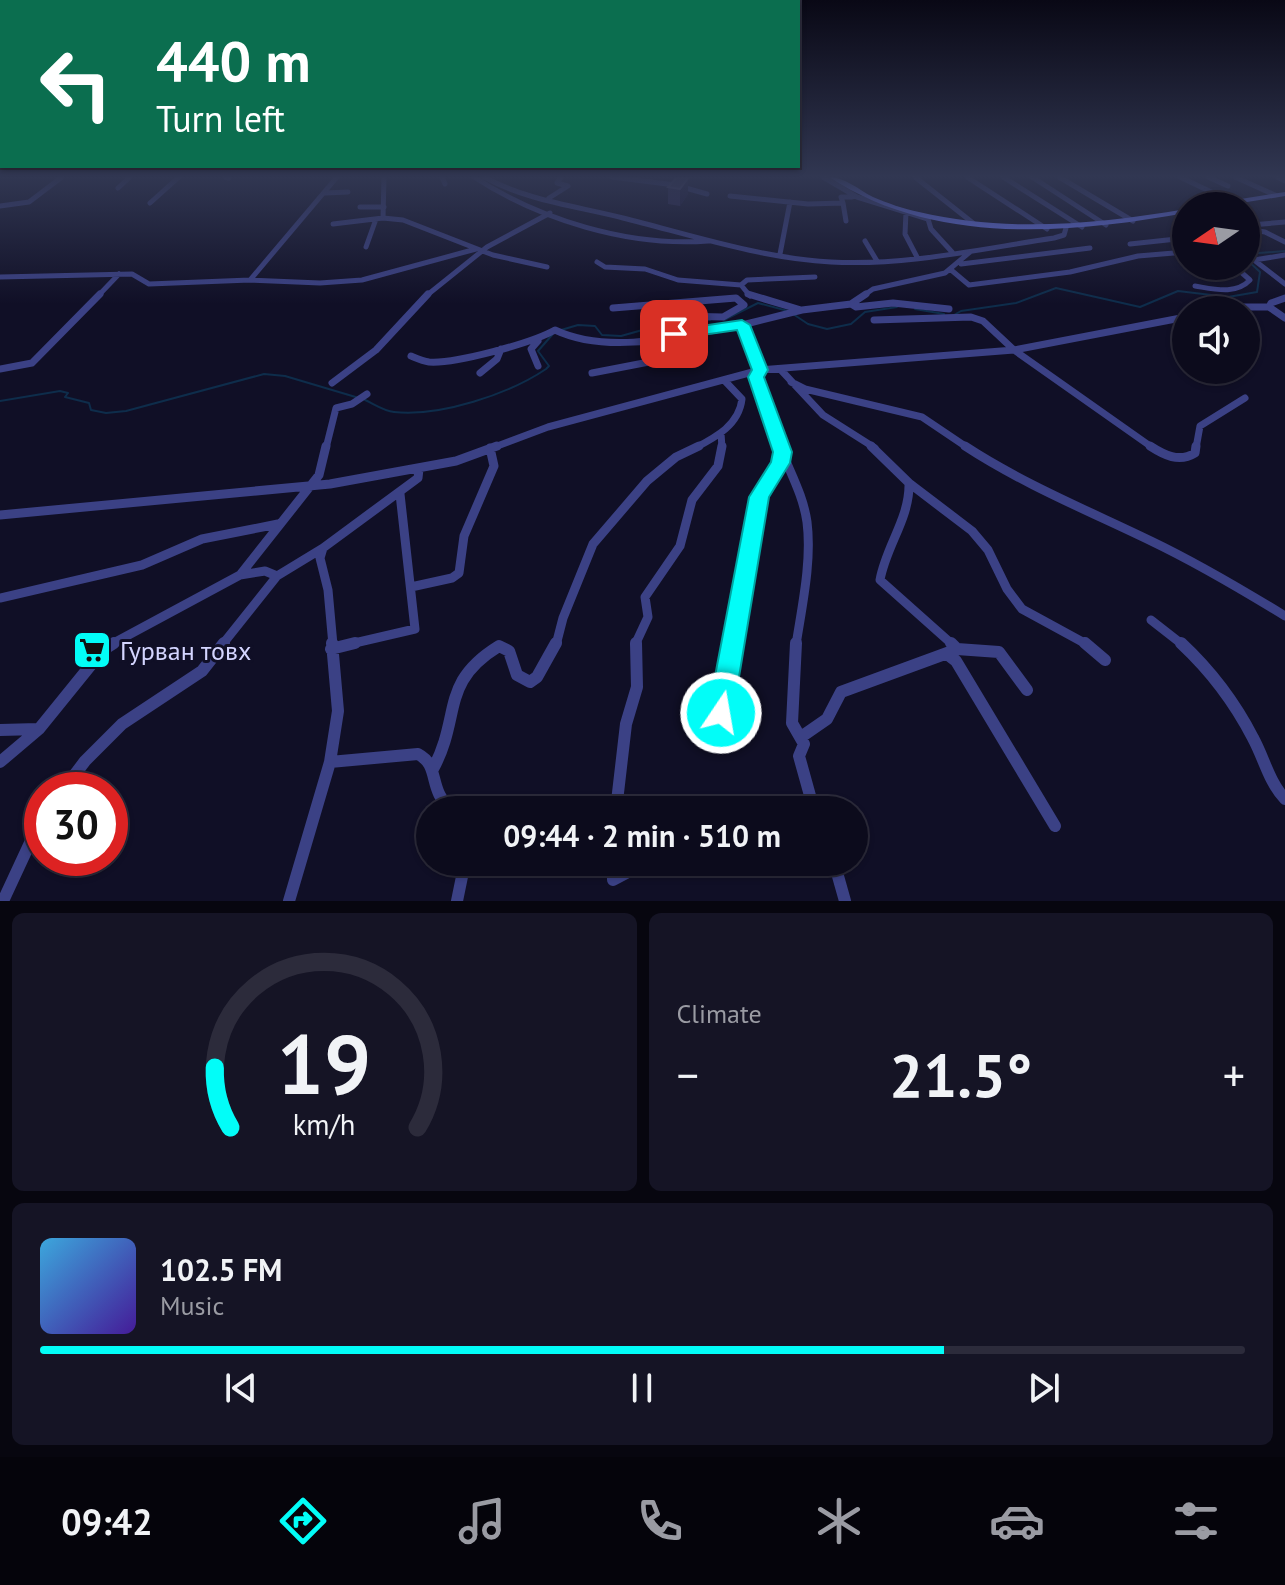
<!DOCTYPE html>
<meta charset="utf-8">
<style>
:root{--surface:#0c0b1c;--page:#151425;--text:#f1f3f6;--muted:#9a9ba3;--line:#2c2b3b;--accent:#02fdf8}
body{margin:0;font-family:"PT Sans",sans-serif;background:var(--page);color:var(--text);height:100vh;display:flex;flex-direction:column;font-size:30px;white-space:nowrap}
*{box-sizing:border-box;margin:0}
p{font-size:26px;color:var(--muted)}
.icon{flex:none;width:44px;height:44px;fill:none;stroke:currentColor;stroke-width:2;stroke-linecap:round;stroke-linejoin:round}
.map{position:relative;height:901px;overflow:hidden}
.drawer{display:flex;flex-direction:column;gap:12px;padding:12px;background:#07060f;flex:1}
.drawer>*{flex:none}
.top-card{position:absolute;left:0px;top:0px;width:800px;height:168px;box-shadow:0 2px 6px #0004,0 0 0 2px var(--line);background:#0b6e4f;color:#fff;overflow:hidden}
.needle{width:52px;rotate:257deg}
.buttons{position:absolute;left:1172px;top:192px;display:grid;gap:16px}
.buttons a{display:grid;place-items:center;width:88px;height:88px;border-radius:50%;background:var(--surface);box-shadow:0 2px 6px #0004,0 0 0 2px var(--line);font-size:40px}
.speed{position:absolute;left:24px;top:772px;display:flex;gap:16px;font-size:40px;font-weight:700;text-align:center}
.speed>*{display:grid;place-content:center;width:104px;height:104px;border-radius:50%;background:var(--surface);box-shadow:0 2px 6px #0004,0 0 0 2px var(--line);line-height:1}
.speed .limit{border:12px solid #d22;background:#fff;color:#111}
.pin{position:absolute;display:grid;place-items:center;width:68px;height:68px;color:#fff;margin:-34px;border-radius:16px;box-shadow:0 4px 12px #0006}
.me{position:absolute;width:88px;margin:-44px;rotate:12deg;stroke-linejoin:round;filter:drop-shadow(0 0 6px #0008)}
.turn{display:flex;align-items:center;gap:28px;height:168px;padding:0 24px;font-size:36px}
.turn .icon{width:104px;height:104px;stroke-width:2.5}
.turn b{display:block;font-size:56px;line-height:68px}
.big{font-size:60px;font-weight:700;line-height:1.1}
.drawer .widget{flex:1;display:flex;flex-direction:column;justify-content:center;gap:12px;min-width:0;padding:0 28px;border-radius:12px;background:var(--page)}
.drawer .dial{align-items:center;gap:0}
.dial svg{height:208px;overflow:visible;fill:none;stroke:var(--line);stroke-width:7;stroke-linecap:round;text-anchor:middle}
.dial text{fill:var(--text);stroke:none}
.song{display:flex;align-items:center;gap:24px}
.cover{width:96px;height:96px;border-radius:12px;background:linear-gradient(135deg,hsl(200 70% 55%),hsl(260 70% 35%))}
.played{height:8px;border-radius:4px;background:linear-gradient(90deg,var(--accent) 75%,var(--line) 75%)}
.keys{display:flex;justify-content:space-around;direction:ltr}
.heat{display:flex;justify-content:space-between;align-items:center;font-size:44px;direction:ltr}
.drawer .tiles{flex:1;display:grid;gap:12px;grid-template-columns:1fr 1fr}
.widget:last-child{grid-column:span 2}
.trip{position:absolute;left:416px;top:796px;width:452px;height:80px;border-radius:40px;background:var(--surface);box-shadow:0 2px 6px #0004,0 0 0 2px var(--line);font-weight:700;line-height:80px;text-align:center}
.dock{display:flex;height:128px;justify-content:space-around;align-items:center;background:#05040b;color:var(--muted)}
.dock .icon{width:56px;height:56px}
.dock .active{color:var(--accent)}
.dock b{font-size:36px;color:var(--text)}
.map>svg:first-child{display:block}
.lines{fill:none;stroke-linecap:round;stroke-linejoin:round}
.stream{stroke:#0e2d4b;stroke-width:2}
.street-far3{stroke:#3b4185;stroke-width:5}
.street-far2{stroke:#3b4185;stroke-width:7}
.street-far1{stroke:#3b4185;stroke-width:9}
.street{stroke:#3b4185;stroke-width:12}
.secondary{fill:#6c7afe;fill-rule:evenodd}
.wall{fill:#2c2854}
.shaded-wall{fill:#19163a}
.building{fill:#3e3b66;stroke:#55537e;stroke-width:2}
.route{fill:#02fdf8;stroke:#01a4a1;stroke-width:2}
.labels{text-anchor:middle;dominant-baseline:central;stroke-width:6;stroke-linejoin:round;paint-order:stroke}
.near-poi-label{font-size:26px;fill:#d4d5ff;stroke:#100f26;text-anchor:start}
</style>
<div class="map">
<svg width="1285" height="901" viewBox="0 0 1285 901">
<rect width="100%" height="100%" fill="#100f26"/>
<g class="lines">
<!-- stream -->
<path class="stream" d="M 1246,254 L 1285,251
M 915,309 L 944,314
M 793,314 L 808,324 L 827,329 L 851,324 L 865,312 L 897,307
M 954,315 L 961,311 L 1016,303 L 1056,288 L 1140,307 L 1178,291 L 1228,297 L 1257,292 L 1260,272 L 1246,259
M 724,320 L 758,303 L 788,311
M 561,330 L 578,325 L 595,326 L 602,335 L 621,336 L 671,322 L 710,320
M 365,400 C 374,404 384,411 394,412 C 440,417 509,394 546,369 L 549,366 L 538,351 L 552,335
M 0,401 L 60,391 L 68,393 L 65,397 L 89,403 L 91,410 L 106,413 L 126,411 L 264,374 L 285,376 L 359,398"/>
<!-- street-far3 -->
<path class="street-far3" d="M 225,177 L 229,178
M 384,177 L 383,218 L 403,220 L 493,255 L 547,267
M 442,177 L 445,184
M 474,177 C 540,220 629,247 708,241
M 484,177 C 528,201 576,206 623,218 C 691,235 760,258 831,262 C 906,266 980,249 1054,238 L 1064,235 L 1066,228
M 612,177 L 675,185 L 707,194
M 823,177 L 857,197 L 928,219 L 931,229 L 952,252
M 915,177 L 973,223
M 967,177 L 1047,229
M 1003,177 L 1082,227
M 1032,177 L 1106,225
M 1059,177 L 1133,221
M 1180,177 L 1230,201
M 1208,177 L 1228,186
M 1235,177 L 1275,195
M 1277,177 L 1285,181
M 118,188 L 130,177
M 325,193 L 348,192
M 730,196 L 808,204 L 843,203 L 841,197 L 852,197
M 549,198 L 568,186 L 557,183 L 561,177
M 150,203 L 179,177
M 843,203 L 846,221
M 0,206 L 29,202 L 62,177
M 360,207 L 384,207
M 906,212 L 905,234 L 917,257
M 333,224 L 383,218
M 1251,225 L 1285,222
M 1246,229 L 1265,232 L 1285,242
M 865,241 L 877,261
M 1130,244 L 1186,238
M 366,247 L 376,219
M 780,254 L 790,202
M 1285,255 L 1254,260 L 1285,284
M 597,262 L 605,267 L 645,269 L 678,280 L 741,285 L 750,296
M 961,264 L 1090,248
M 950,269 L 969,285 L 1070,272 L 1138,256 L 1186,252
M 0,277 L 132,274 L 149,284 L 250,280 L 337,177
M 250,280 L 320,283 L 362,280 L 476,249
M 741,285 L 747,280 L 815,277
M 1195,286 C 1214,289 1236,295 1250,280 L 1234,266
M 98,296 L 119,274
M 426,296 L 487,247 L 550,213
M 863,296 L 873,289 L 945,273 L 970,252"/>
<!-- street-far2 -->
<path class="street-far2" d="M 748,294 L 801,310
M 851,304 L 856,307 L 893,303 L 949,309
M 1269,307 L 1285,318
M 613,308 L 736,298 L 744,305 L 723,317 L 679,316
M 1211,310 L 1222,307 L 1269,307 L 1271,303 L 1285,298
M 874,320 L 971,317 L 983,321 L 1014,350 L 1153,448
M 538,341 L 531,349 L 538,366
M 411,356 C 416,358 423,361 429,362 C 455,364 532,343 555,330 C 610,356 685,335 742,325
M 0,369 L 32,363 L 100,294
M 780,369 L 823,415 L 875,448
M 480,373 L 497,359 L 501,349
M 592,373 L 680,356 L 683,353 L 674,334
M 791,382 L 805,389 L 922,417 L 968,448
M 332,383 L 376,350 L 428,294
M 721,433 L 722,448
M 326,448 L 336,408 L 352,404 L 367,394
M 492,448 L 548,427 L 760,370 L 1014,350 L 1186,317
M 695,448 C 716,437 739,425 742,399 L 724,380
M 781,448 L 756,377 L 760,370 L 742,325 L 802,310 L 851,304 L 866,294
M 1196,448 L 1200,426 L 1245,398"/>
<!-- street-far1 -->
<path class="street-far1" d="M 780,446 C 789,471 803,494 807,522 C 812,561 802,606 796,645
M 871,446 L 909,483 C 910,518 886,546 880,580 L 953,645
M 965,446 C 1023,484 1089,511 1151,541 C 1197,563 1241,589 1285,616
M 1150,446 C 1164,455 1179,463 1195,453 L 1196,446
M 909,483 L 972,531 L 988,550 L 1007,589 L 1022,609 L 1088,645
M 0,515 L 330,484 L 456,461 L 497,446
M 240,575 L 265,571 L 277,576 L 323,548
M 411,587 L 452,578 L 459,573 L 464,536 L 494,466 L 490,448
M 0,598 L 142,565 L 202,539 L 278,524
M 1151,620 L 1183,645
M 110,645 L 240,575 L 319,475 L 326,446
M 222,645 L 277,576
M 333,645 L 328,590 L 320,558 L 323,548 L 418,478 L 419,469
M 346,645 L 415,629 L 400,494
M 556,645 L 563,618 L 593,544 L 647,481 L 676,457 L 699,446
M 635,645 L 648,617 L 645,597 L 680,546 L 692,500 L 718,466 L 722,446
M 733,645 L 759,497 L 781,463 L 782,453"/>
<!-- street -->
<path class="street" d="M 796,643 L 792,723 L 804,744 L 799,756 L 814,810
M 951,643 L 957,649 L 999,652 L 1027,690
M 1085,643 L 1105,660
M 1181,643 C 1210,670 1235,703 1253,738 C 1264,758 1269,782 1285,799
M 331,649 L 355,643
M 947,654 L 956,661 L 1055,826
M 721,713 L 733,643
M 0,730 L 38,729
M 801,737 L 827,719 L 841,692 L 950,652
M 0,762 L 39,729 L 103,650 L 114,643
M 330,762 L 418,754 C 441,766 427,790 452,810
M 433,769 C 462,715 439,683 499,646 L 509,651 L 517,675 L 530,682 L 537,677 L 556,643
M 63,790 L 85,761 L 122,724 L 202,671 L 224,643
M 616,810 L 626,724 L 637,687 L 636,643
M 613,862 L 613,880 L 632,870 L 686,862
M 834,862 L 845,901
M 3,901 L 42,817
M 289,901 L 330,762 L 338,711 L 332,643
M 457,901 L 465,862"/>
<!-- secondary -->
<path class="secondary" d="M 829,177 C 845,177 859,190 873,197 C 887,203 904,209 919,212 C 1008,233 1097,224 1186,209 L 1186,213 C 1068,234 934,246 829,177 Z
M 1285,192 L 1285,196 L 1222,206 L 1206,206 L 1209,204 Z"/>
</g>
<!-- wall -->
<path class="wall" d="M 676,178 L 688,194 L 680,206 L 668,204 L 668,187 Z"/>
<!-- shaded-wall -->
<path class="shaded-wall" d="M 688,178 L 688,194 L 680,206 L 680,189 Z"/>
<!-- building -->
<path class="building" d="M 676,178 L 688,178 L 680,189 L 668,187 Z"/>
<!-- sky -->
<linearGradient id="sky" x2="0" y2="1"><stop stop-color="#090815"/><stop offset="0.58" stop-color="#313752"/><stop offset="1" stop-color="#313752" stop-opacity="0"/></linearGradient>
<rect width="1285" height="304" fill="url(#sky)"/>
<!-- route -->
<path class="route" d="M 742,320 L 750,325 L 768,370 L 764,377 L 792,452 L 790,463 L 769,497 L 733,713 L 730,721 L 721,724 L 712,721 L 708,713 L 749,497 L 771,462 L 773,452 L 748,377 L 752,370 L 737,330 L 674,339 L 667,334 L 674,330 Z"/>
<!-- icons -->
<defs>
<symbol id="supermarket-square" viewBox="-11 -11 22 22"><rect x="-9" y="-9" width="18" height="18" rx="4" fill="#02fdf8" stroke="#100f26"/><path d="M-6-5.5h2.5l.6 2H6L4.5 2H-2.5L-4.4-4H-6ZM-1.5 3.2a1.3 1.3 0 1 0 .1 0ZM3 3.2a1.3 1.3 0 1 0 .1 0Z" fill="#111"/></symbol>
</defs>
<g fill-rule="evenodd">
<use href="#supermarket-square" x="70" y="628" width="44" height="44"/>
</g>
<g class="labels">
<!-- near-poi labels -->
<g class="near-poi-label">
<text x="120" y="650">Гурван товх</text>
</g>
</g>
</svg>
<div class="buttons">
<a><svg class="needle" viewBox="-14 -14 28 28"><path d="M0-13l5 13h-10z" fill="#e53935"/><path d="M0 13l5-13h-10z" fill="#9a9ba3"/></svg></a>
<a><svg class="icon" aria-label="sound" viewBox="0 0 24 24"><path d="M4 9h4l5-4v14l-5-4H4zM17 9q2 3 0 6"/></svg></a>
</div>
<div class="speed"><div class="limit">30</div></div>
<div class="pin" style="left:674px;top:334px;background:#d93025"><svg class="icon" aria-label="arrive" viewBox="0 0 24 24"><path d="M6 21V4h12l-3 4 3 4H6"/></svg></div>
<svg class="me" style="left:721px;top:713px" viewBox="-20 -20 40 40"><circle r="17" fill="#02fdf8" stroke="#fff" stroke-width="3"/><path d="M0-11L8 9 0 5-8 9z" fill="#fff"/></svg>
<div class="trip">09:44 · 2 min · 510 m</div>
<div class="top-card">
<div class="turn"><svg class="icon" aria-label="left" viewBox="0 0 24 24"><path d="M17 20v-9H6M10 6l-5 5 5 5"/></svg><div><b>440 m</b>Turn left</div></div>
</div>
</div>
<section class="drawer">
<div class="tiles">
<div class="widget dial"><svg viewBox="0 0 100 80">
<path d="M14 69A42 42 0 1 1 86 69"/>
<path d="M14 69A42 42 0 0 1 8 46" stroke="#02fdf8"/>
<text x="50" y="56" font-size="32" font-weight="700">19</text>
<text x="50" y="72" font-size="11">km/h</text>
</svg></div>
<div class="widget"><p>Climate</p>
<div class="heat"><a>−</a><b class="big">21.5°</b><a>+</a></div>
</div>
<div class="widget">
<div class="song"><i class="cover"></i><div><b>102.5 FM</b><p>Music</p></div></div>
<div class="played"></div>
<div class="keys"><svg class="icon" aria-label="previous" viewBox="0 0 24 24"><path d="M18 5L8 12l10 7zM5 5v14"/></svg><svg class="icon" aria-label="pause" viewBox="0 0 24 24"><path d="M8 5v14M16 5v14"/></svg><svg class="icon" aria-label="next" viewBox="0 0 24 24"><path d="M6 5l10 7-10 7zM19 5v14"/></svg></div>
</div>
</div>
</section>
<nav class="dock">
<b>09:42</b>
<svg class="icon active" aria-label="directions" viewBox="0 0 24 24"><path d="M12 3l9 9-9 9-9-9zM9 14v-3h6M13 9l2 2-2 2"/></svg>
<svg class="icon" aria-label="music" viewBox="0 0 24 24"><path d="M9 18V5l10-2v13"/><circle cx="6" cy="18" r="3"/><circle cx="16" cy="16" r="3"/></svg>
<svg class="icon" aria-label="phone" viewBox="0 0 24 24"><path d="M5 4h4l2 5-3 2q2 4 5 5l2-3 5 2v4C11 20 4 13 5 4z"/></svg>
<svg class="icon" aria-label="climate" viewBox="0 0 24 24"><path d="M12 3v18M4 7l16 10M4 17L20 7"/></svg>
<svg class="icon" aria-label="car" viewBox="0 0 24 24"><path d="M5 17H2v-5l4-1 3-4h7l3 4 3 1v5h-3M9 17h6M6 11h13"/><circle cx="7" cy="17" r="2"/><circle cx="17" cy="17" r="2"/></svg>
<svg class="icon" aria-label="filters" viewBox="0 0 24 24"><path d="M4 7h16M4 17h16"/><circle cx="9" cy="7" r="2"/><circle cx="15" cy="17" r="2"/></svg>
</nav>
